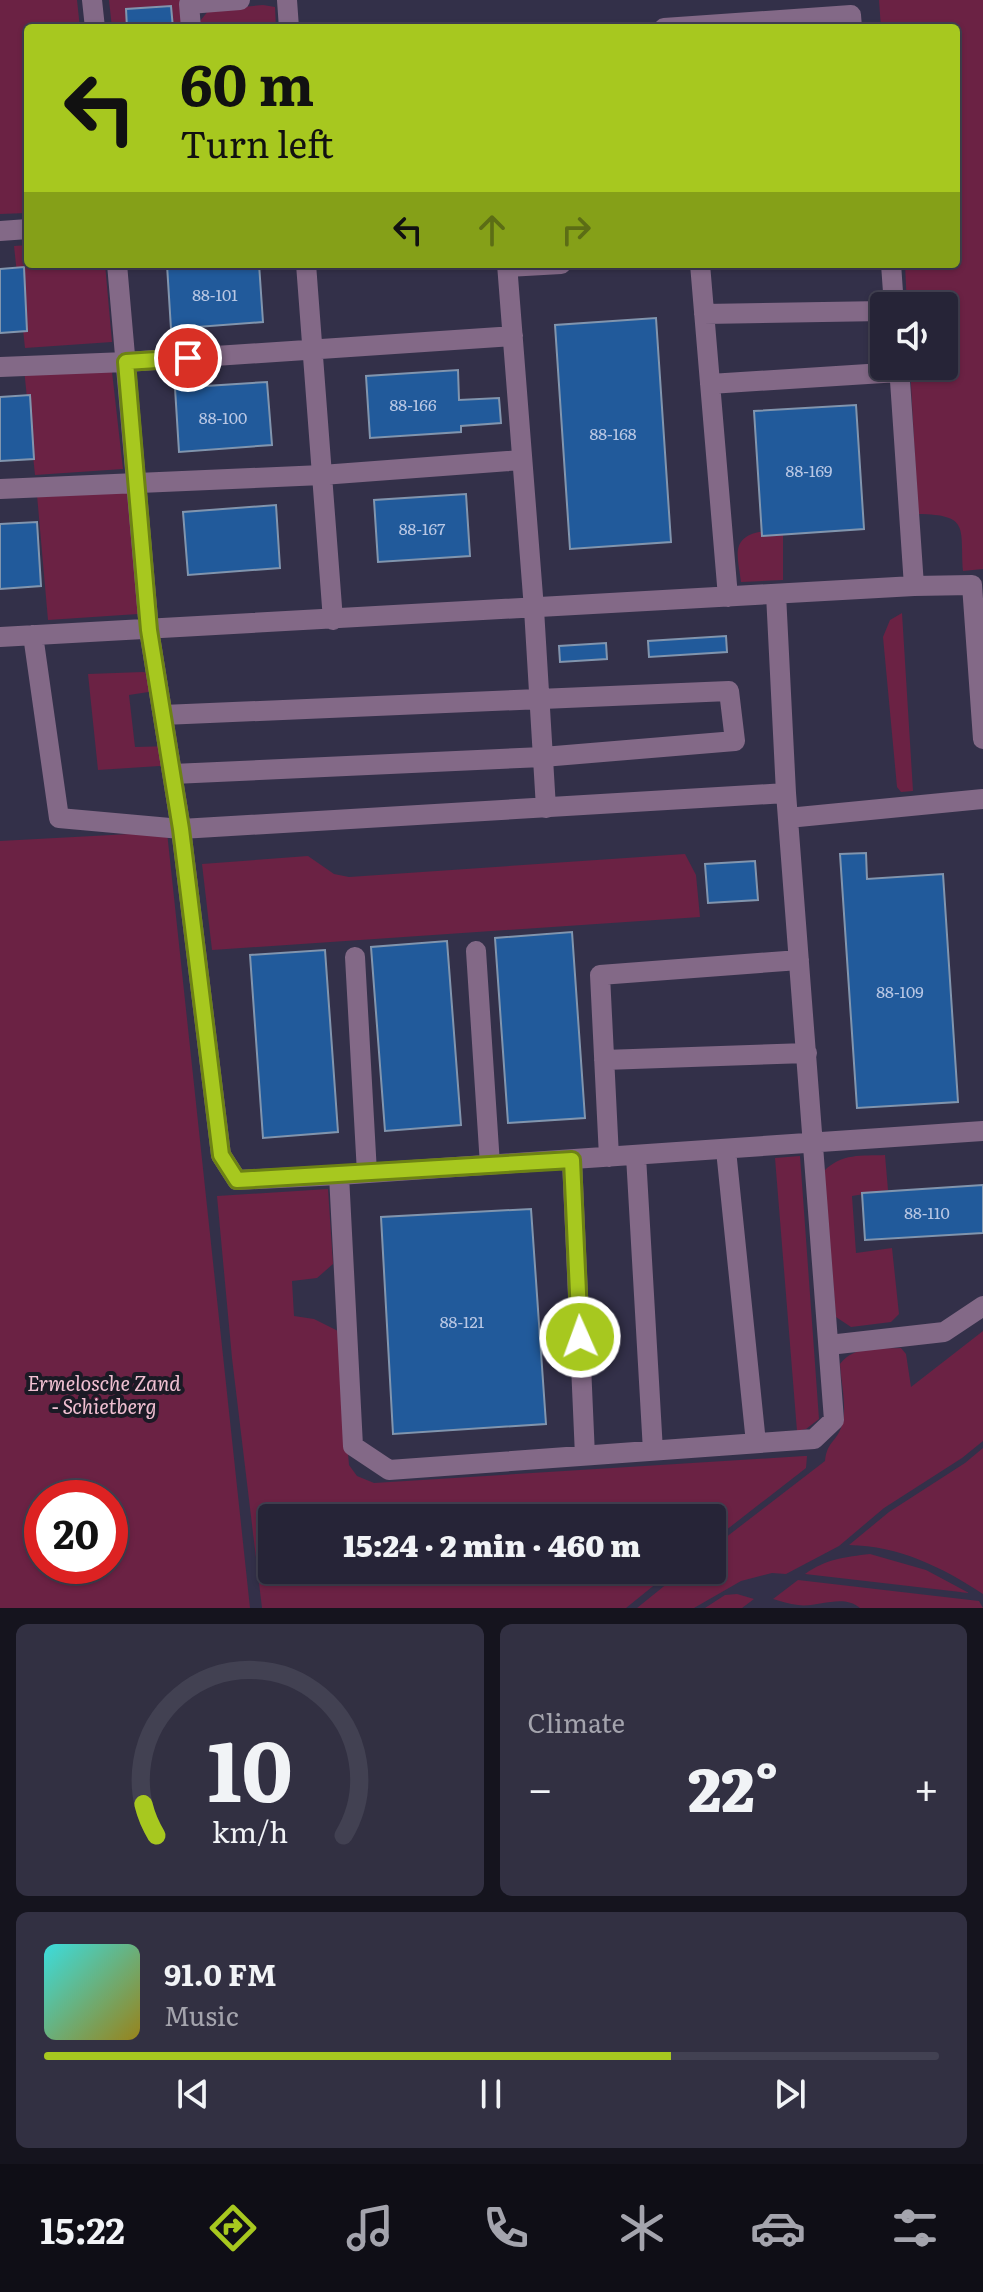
<!DOCTYPE html>
<meta charset="utf-8">
<style>
:root{--surface:#262437;--page:#323042;--text:#f1f3f6;--muted:#a4a4ad;--line:#424152;--accent:#a7c81f}
body{margin:0;font-family:Literata,serif;background:var(--page);color:var(--text);height:100vh;display:flex;flex-direction:column;font-size:30px;white-space:nowrap}
*{box-sizing:border-box;margin:0}
p{font-size:26px;color:var(--muted)}
.icon{flex:none;width:44px;height:44px;fill:none;stroke:currentColor;stroke-width:2;stroke-linecap:round;stroke-linejoin:round}
.map{position:relative;height:1608px;overflow:hidden}
.side{display:flex;flex-direction:column;gap:16px;padding:16px;background:#15141e;flex:1}
.side>*{flex:none}
.banner{position:absolute;left:24px;top:24px;width:936px;height:244px;border-radius:8px;box-shadow:0 2px 6px #0004,0 0 0 2px var(--line);background:#a7c81f;color:#111;overflow:hidden}
.controls{position:absolute;left:870px;top:292px;display:grid;gap:16px}
.controls a{display:grid;place-items:center;width:88px;height:88px;border-radius:8px;background:var(--surface);box-shadow:0 2px 6px #0004,0 0 0 2px var(--line);font-size:40px}
.speed{position:absolute;left:24px;top:1480px;display:flex;gap:16px;font-size:40px;font-weight:700;text-align:center}
.speed>*{display:grid;place-content:center;width:104px;height:104px;border-radius:50%;background:var(--surface);box-shadow:0 2px 6px #0004,0 0 0 2px var(--line);line-height:1}
.speed .limit{border:12px solid #d22;background:#fff;color:#111}
.pin{position:absolute;display:grid;place-items:center;width:68px;height:68px;color:#fff;margin:-34px;border:4px solid #fff;border-radius:50%;box-shadow:0 2px 8px #0007}
.me{position:absolute;width:88px;margin:-44px;rotate:358deg;stroke-linejoin:round;filter:drop-shadow(0 0 6px #0008)}
.turn{display:flex;align-items:center;gap:28px;height:168px;padding:0 24px;font-size:36px}
.turn .icon{width:104px;height:104px;stroke-width:2.5}
.turn b{display:block;font-size:56px;line-height:68px}
.lanes{display:flex;align-items:center;height:76px;padding:0 24px;background:#0003;justify-content:center;gap:40px;direction:ltr}
.lanes .off{opacity:.35}
.big{font-size:60px;font-weight:800;line-height:1.1}
.side .widget{flex:1;display:flex;flex-direction:column;justify-content:center;gap:12px;min-width:0;padding:0 28px;border-radius:12px;background:var(--page)}
.side .dial{align-items:center;gap:0}
.dial svg{height:208px;overflow:visible;fill:none;stroke:var(--line);stroke-width:7;stroke-linecap:round;text-anchor:middle}
.dial text{fill:var(--text);stroke:none}
.song{display:flex;align-items:center;gap:24px}
.cover{width:96px;height:96px;border-radius:12px;background:linear-gradient(135deg,hsl(180 70% 55%),hsl(50 70% 35%))}
.played{height:8px;border-radius:4px;background:linear-gradient(90deg,var(--accent) 70%,var(--line) 70%)}
.keys{display:flex;justify-content:space-around;direction:ltr}
.heat{display:flex;justify-content:space-between;align-items:center;font-size:44px;direction:ltr}
.side .tiles{flex:1;display:grid;gap:16px;grid-template-columns:1fr 1fr}
.widget:last-child{grid-column:span 2}
.trip{position:absolute;left:258px;top:1504px;width:468px;height:80px;border-radius:8px;background:var(--surface);box-shadow:0 2px 6px #0004,0 0 0 2px var(--line);font-weight:800;line-height:80px;text-align:center}
.tab-bar{display:flex;height:128px;justify-content:space-around;align-items:center;background:#0f0e16;color:var(--muted)}
.tab-bar .icon{width:56px;height:56px}
.tab-bar .active{color:var(--accent)}
.tab-bar b{font-size:36px;color:var(--text)}
.map>svg:first-child{display:block}
.green{fill:#6b2244;fill-rule:evenodd}
.building{fill:#215a9b;stroke:#8195ae;stroke-width:2}
.lines{fill:none;stroke-linecap:round;stroke-linejoin:round}
.minor{stroke:#836987;stroke-width:20}
.route-casing{stroke:#6d8214;stroke-width:20}
.route{stroke:#a7c81f;stroke-width:14}
.labels{text-anchor:middle;dominant-baseline:central;stroke-width:8;stroke-linejoin:round;paint-order:stroke}
.number-label{font-size:16px;fill:#b9c7e4}
.park-label{font-size:20px;font-style:italic;fill:#f1c0d2;stroke:#1b1a25}
</style>
<div class="map">
<svg width="983" height="1608" viewBox="0 0 983 1608">
<rect width="100%" height="100%" fill="#333049"/>
<!-- green -->
<path class="green" d="M 0,0 L 77,0 L 80,28 L 28,28 L 28,213 L 0,214 Z
M 109,0 L 184,0 L 183,28 L 112,28 Z
M 879,0 L 983,0 L 983,569 L 963,571 C 960,527 970,515 918,514 L 910,366 L 944,366 L 944,306 L 907,306 L 905,264 L 956,264 L 956,28 L 881,28 Z
M 263,5 L 275,7 L 276,28 L 200,28 L 200,21 L 209,10 Z
M 28,245 L 28,264 L 105,264 L 112,342 L 25,348 L 14,246 Z
M 111,363 L 123,469 L 35,475 L 24,369 Z
M 127,490 L 138,614 L 48,620 L 37,495 Z
M 759,532 L 783,532 L 783,580 L 741,582 C 738,558 730,538 759,532 Z
M 902,613 L 913,791 L 901,792 L 897,787 L 883,637 L 890,620 Z
M 143,672 L 157,675 L 168,689 L 129,695 L 135,747 L 174,746 L 175,765 L 98,770 L 88,674 Z
M 167,832 L 250,1608 L 0,1608 L 0,841 ZM 42,1498 L 110,1498 L 110,1566 L 42,1566 Z
M 685,854 L 696,875 L 700,917 L 212,950 L 202,864 L 308,856 L 334,874 L 349,877 Z
M 885,1155 L 888,1190 L 852,1196 L 856,1253 L 892,1248 L 899,1314 L 891,1322 L 851,1327 L 836,1317 L 824,1171 C 842,1153 861,1156 885,1155 Z
M 800,1156 L 819,1419 L 806,1429 L 797,1431 L 775,1158 Z
M 328,1189 L 333,1264 L 317,1278 L 292,1281 L 294,1316 L 314,1319 L 338,1331 L 349,1465 L 357,1476 L 374,1483 L 804,1456 L 807,1456 L 806,1468 L 712,1541 L 712,1518 L 272,1518 L 272,1570 L 673,1570 L 626,1608 L 262,1608 L 232,1358 L 217,1196 Z
M 983,1331 L 983,1441 L 962,1458 L 884,1508 L 839,1546 L 786,1574 L 772,1573 L 741,1581 L 694,1608 L 637,1608 L 684,1570 L 712,1570 L 712,1548 L 825,1461 C 827,1442 835,1443 841,1428 C 848,1410 841,1383 840,1364 C 854,1345 880,1349 901,1348 L 906,1354 L 911,1387 Z
M 983,1448 L 983,1594 C 942,1567 899,1546 849,1545 L 889,1512 L 965,1463 Z
M 870,1554 L 926,1570 L 969,1593 L 805,1574 C 826,1559 845,1557 870,1554 Z
M 798,1580 L 979,1601 L 983,1608 L 860,1608 C 842,1593 818,1608 798,1605 C 789,1604 781,1601 773,1599 Z
M 737,1594 L 754,1599 L 742,1608 L 705,1608 L 725,1595 Z"/>
<!-- building -->
<path class="building" d="M 171,6 L 173,28 L 127,28 L 126,9 Z
M 188,264 L 259,264 L 263,322 L 171,329 L 167,265 Z
M 24,267 L 27,331 L 0,333 L 0,269 Z
M 656,318 L 671,542 L 570,549 L 555,325 Z
M 458,370 L 459,400 L 499,398 L 501,423 L 461,426 L 461,432 L 370,438 L 366,376 Z
M 267,382 L 272,445 L 179,452 L 175,388 Z
M 30,395 L 34,459 L 0,461 L 0,397 Z
M 856,405 L 864,529 L 762,536 L 754,411 Z
M 466,494 L 470,556 L 378,562 L 374,500 Z
M 276,505 L 280,568 L 188,575 L 183,512 Z
M 37,522 L 41,586 L 0,589 L 0,524 Z
M 726,636 L 727,652 L 649,657 L 648,641 Z
M 606,643 L 607,659 L 560,662 L 559,646 Z
M 866,853 L 867,879 L 943,874 L 958,1102 L 857,1108 L 840,854 Z
M 755,861 L 758,900 L 708,903 L 705,864 Z
M 572,932 L 585,1118 L 508,1123 L 495,938 Z
M 447,941 L 461,1125 L 385,1131 L 371,947 Z
M 325,950 L 338,1132 L 263,1138 L 250,955 Z
M 983,1185 L 983,1233 L 865,1240 L 862,1193 Z
M 531,1209 L 546,1424 L 393,1434 L 381,1217 Z"/>
<g class="lines">
<!-- minor -->
<path class="minor" d="M 92,0 L 95,28
M 287,0 L 289,28
M 191,28 L 189,4 L 240,0
M 664,28 L 851,15 L 852,28
M 0,231 L 28,229
M 117,264 L 149,630 L 181,829 L 786,793 L 776,594
M 306,264 L 333,620
M 507,264 L 534,609 L 546,808
M 700,264 L 728,597
M 891,264 L 894,306
M 507,267 L 561,264
M 704,314 L 884,311
M 0,367 L 126,362 L 513,336
M 710,384 L 899,372
M 0,489 L 322,475 L 522,460
M 914,586 L 972,585 L 983,739
M 33,635 L 59,818 L 181,829 L 221,1155 L 237,1180 L 339,1175 L 353,1446 L 389,1470 L 814,1439 L 834,1420 L 786,793
M 0,637 L 914,586 L 899,366
M 163,715 L 729,691 L 735,741 L 543,757 L 173,774
M 788,818 L 983,799
M 476,951 L 490,1165
M 355,957 L 367,1173
M 604,1060 L 807,1053
M 726,1150 L 756,1443
M 636,1156 L 653,1451
M 609,1157 L 600,975 L 799,960
M 572,1160 L 585,1456
M 339,1175 L 983,1131
M 829,1345 L 944,1332 L 983,1306"/>
</g>
<g class="lines">
<defs>
<path id="route" d="M 188,358 L 126,362 L 149,630 L 181,829 L 221,1155 L 237,1180 L 572,1160 L 580,1337"/>
</defs>
<!-- route casing -->
<use href="#route" class="route-casing"/>
<!-- route -->
<use href="#route" class="route"/>
</g>
<g class="labels">
<!-- number labels -->
<g class="number-label">
<text x="215" y="294">88-101</text>
<text x="413" y="404">88-166</text>
<text x="223" y="417">88-100</text>
<text x="613" y="433">88-168</text>
<text x="809" y="470">88-169</text>
<text x="422" y="528">88-167</text>
<text x="900" y="991">88-109</text>
<text x="927" y="1212">88-110</text>
<text x="462" y="1321">88-121</text>
</g>
<!-- park labels -->
<g class="park-label">
<text x="104" y="1382">Ermelosche Zand<tspan x="104" dy="23">- Schietberg</tspan></text>
</g>
</g>
</svg>
<div class="controls">
<a><svg class="icon" aria-label="sound" viewBox="0 0 24 24"><path d="M4 9h4l5-4v14l-5-4H4zM17 9q2 3 0 6"/></svg></a>
</div>
<div class="speed"><div class="limit">20</div></div>
<div class="pin" style="left:188px;top:358px;background:#d93025"><svg class="icon" aria-label="arrive" viewBox="0 0 24 24"><path d="M6 21V4h12l-3 4 3 4H6"/></svg></div>
<svg class="me" style="left:580px;top:1337px" viewBox="-20 -20 40 40"><circle r="17" fill="#a7c81f" stroke="#fff" stroke-width="3"/><path d="M0-11L8 9 0 5-8 9z" fill="#fff"/></svg>
<div class="trip">15:24 · 2 min · 460 m</div>
<div class="banner">
<div class="turn"><svg class="icon" aria-label="left" viewBox="0 0 24 24"><path d="M17 20v-9H6M10 6l-5 5 5 5"/></svg><div><b>60 m</b>Turn left</div></div>
<div class="lanes"><svg class="icon" aria-label="left" viewBox="0 0 24 24"><path d="M17 20v-9H6M10 6l-5 5 5 5"/></svg><svg class="icon off" aria-label="ahead" viewBox="0 0 24 24"><path d="M12 20V5M6 11l6-6 6 6"/></svg><svg class="icon off" aria-label="right" viewBox="0 0 24 24"><path d="M7 20v-9h11M14 6l5 5-5 5"/></svg></div>
</div>
</div>
<section class="side">
<div class="tiles">
<div class="widget dial"><svg viewBox="0 0 100 80">
<path d="M14 69A42 42 0 1 1 86 69"/>
<path d="M14 69A42 42 0 0 1 9 57" stroke="#a7c81f"/>
<text x="50" y="56" font-size="32" font-weight="700">10</text>
<text x="50" y="72" font-size="11">km/h</text>
</svg></div>
<div class="widget"><p>Climate</p>
<div class="heat"><a>−</a><b class="big">22°</b><a>+</a></div>
</div>
<div class="widget">
<div class="song"><i class="cover"></i><div><b>91.0 FM</b><p>Music</p></div></div>
<div class="played"></div>
<div class="keys"><svg class="icon" aria-label="previous" viewBox="0 0 24 24"><path d="M18 5L8 12l10 7zM5 5v14"/></svg><svg class="icon" aria-label="pause" viewBox="0 0 24 24"><path d="M8 5v14M16 5v14"/></svg><svg class="icon" aria-label="next" viewBox="0 0 24 24"><path d="M6 5l10 7-10 7zM19 5v14"/></svg></div>
</div>
</div>
</section>
<nav class="tab-bar">
<b>15:22</b>
<svg class="icon active" aria-label="directions" viewBox="0 0 24 24"><path d="M12 3l9 9-9 9-9-9zM9 14v-3h6M13 9l2 2-2 2"/></svg>
<svg class="icon" aria-label="music" viewBox="0 0 24 24"><path d="M9 18V5l10-2v13"/><circle cx="6" cy="18" r="3"/><circle cx="16" cy="16" r="3"/></svg>
<svg class="icon" aria-label="phone" viewBox="0 0 24 24"><path d="M5 4h4l2 5-3 2q2 4 5 5l2-3 5 2v4C11 20 4 13 5 4z"/></svg>
<svg class="icon" aria-label="climate" viewBox="0 0 24 24"><path d="M12 3v18M4 7l16 10M4 17L20 7"/></svg>
<svg class="icon" aria-label="car" viewBox="0 0 24 24"><path d="M5 17H2v-5l4-1 3-4h7l3 4 3 1v5h-3M9 17h6M6 11h13"/><circle cx="7" cy="17" r="2"/><circle cx="17" cy="17" r="2"/></svg>
<svg class="icon" aria-label="filters" viewBox="0 0 24 24"><path d="M4 7h16M4 17h16"/><circle cx="9" cy="7" r="2"/><circle cx="15" cy="17" r="2"/></svg>
</nav>
